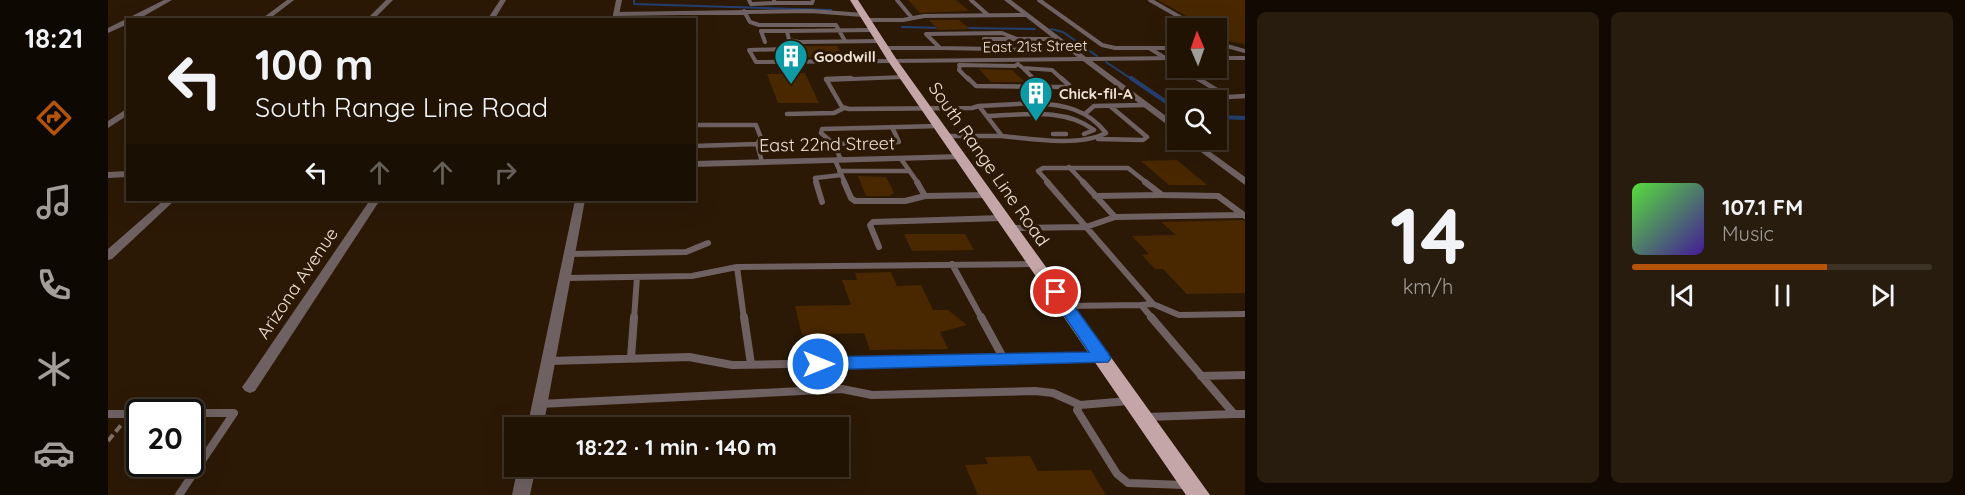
<!DOCTYPE html>
<meta charset="utf-8">
<style>
:root{--surface:#201304;--page:#281c0e;--text:#f1f3f6;--muted:#a29e9a;--line:#3d3226;--accent:#b45309}
body{margin:0;font-family:Quicksand,sans-serif;background:var(--page);color:var(--text);height:100vh;display:flex;flex-direction:column;font-size:22px;white-space:nowrap}
*{box-sizing:border-box;margin:0}
p{font-size:20px;color:var(--muted)}
.icon{flex:none;width:33px;height:33px;fill:none;stroke:currentColor;stroke-width:2;stroke-linecap:round;stroke-linejoin:round}
.map{position:relative;flex:1;overflow:hidden}
.panel{display:flex;flex-direction:column;gap:12px;padding:12px;background:#120a02;width:720px}
.panel>*{flex:none}
.hud{position:absolute;left:18px;top:18px;width:570px;height:183px;border-radius:0px;box-shadow:0 6px 24px #0002,0 0 0 2px var(--line);background:#201304;color:var(--text);overflow:hidden}
.needle{width:39px;rotate:358deg}
.controls{position:absolute;left:1059px;top:18px;display:grid;gap:12px}
.controls a{display:grid;place-items:center;width:60px;height:60px;border-radius:0px;background:var(--surface);box-shadow:0 6px 24px #0002,0 0 0 2px var(--line);font-size:30px}
.speed{position:absolute;left:18px;top:399px;display:flex;gap:12px;font-size:30px;font-weight:700;text-align:center}
.speed>*{display:grid;place-content:center;width:78px;height:78px;border-radius:50%;background:var(--surface);box-shadow:0 6px 24px #0002,0 0 0 2px var(--line);line-height:1}
.speed .limit{border:3px solid #111;border-radius:9px;background:#fff;color:#111}
.pin{position:absolute;display:grid;place-items:center;width:51px;height:51px;color:#fff;margin:-26px;border:3px solid #fff;border-radius:50%;box-shadow:0 2px 6px #0007}
.me{position:absolute;width:66px;margin:-33px;rotate:90deg;stroke-linejoin:round;filter:drop-shadow(0 0 4px #0008)}
.turn{display:flex;align-items:center;gap:21px;height:126px;padding:0 30px;font-size:27px}
.turn .icon{width:78px;height:78px;stroke-width:2.5}
.turn b{display:block;font-size:42px;line-height:51px}
.lanes{display:flex;align-items:center;height:57px;padding:0 30px;background:#0003;justify-content:center;gap:30px;direction:ltr}
.lanes .off{opacity:.35}
.panel .widget{flex:1;display:flex;flex-direction:column;justify-content:center;gap:9px;min-width:0;padding:0 21px;border-radius:9px;background:var(--page)}
.panel .dial{align-items:center;gap:0}
.dial b{font-size:78px;line-height:1}
.song{display:flex;align-items:center;gap:18px}
.cover{width:72px;height:72px;border-radius:9px;background:linear-gradient(135deg,hsl(110 70% 55%),hsl(260 70% 35%))}
.played{height:6px;border-radius:3px;background:linear-gradient(90deg,var(--accent) 65%,var(--line) 65%)}
.keys{display:flex;justify-content:space-around;direction:ltr}
.panel .tiles{flex:1;display:grid;gap:12px;grid-template-columns:repeat(2,1fr)}
.trip{position:absolute;left:396px;top:417px;width:345px;height:60px;border-radius:0px;background:var(--surface);box-shadow:0 6px 24px #0002,0 0 0 2px var(--line);font-weight:700;line-height:60px;text-align:center}
main{display:flex;flex:1;min-height:0}
.menu{display:flex;flex-direction:column;width:108px;justify-content:space-around;align-items:center;background:#0d0802;color:var(--muted)}
.menu .icon{width:42px;height:42px}
.menu .selected{color:var(--accent)}
.menu b{font-size:27px;color:var(--text)}
.map>svg:first-child{display:block}
.lines{fill:none;stroke-linecap:round;stroke-linejoin:round}
.stream-far1{stroke:#243f6f;stroke-width:2}
.stream{stroke:#243f6f;stroke-width:4}
.building{fill:#492800}
.path{stroke:#807060;stroke-width:4;stroke-dasharray:8 4;stroke-linecap:butt}
.lane-far3{stroke:#6f6162;stroke-width:4}
.lane-far2{stroke:#6f6162;stroke-width:4.5}
.lane-far1{stroke:#6f6162;stroke-width:6}
.lane{stroke:#6f6162;stroke-width:8}
.street{fill:#6f6162;fill-rule:evenodd}
.primary{fill:#c4a5a8;fill-rule:evenodd}
.route{fill:#1a73e8;stroke:#114b97;stroke-width:1.5}
.labels{text-anchor:middle;dominant-baseline:central;stroke-width:6;stroke-linejoin:round;paint-order:stroke}
.far-street-label{font-size:15px;fill:#efe2d6;stroke:#2b1906}
.far-poi-label{font-size:15px;font-weight:bold;fill:#efe2d6;stroke:#2b1906;text-anchor:start}
.street-label{font-size:18px;fill:#efe2d6;stroke:#2b1906}
</style>
<main>
<nav class="menu">
<b>18:21</b>
<svg class="icon selected" aria-label="directions" viewBox="0 0 24 24"><path d="M12 3l9 9-9 9-9-9zM9 14v-3h6M13 9l2 2-2 2"/></svg>
<svg class="icon" aria-label="music" viewBox="0 0 24 24"><path d="M9 18V5l10-2v13"/><circle cx="6" cy="18" r="3"/><circle cx="16" cy="16" r="3"/></svg>
<svg class="icon" aria-label="phone" viewBox="0 0 24 24"><path d="M5 4h4l2 5-3 2q2 4 5 5l2-3 5 2v4C11 20 4 13 5 4z"/></svg>
<svg class="icon" aria-label="climate" viewBox="0 0 24 24"><path d="M12 3v18M4 7l16 10M4 17L20 7"/></svg>
<svg class="icon" aria-label="car" viewBox="0 0 24 24"><path d="M5 17H2v-5l4-1 3-4h7l3 4 3 1v5h-3M9 17h6M6 11h13"/><circle cx="7" cy="17" r="2"/><circle cx="17" cy="17" r="2"/></svg>
</nav>
<div class="map">
<svg width="1137" height="495" viewBox="0 0 1137 495">
<rect width="100%" height="100%" fill="#2b1906"/>
<g class="lines">
<!-- stream-far1 -->
<path class="stream-far1" d="M 526,0 L 526,4 L 723,10
M 794,27 L 834,28
M 858,28 L 927,29
M 943,29 L 955,32 L 989,56
M 998,62 L 1025,80"/>
<!-- stream -->
<path class="stream" d="M 1023,78 L 1070,110
M 1108,117 L 1137,118"/>
</g>
<!-- building -->
<path class="building" d="M 800,0 L 848,0 L 861,11 L 812,13 Z
M 1050,0 L 1137,0 L 1137,44 L 1108,39 L 1108,28 L 1083,16 L 1078,16 Z
M 821,20 L 851,20 L 862,29 L 830,30 Z
M 695,46 L 729,46 L 735,56 L 700,57 Z
M 871,69 L 904,70 L 917,82 L 883,82 Z
M 697,73 L 711,103 L 670,103 L 659,74 Z
M 1069,160 L 1099,185 L 1061,185 L 1033,161 Z
M 750,176 L 778,177 L 786,193 L 782,196 L 758,196 Z
M 1134,220 L 1137,221 L 1137,293 L 1079,294 L 1055,269 L 1047,269 L 1034,255 L 1041,254 L 1024,236 L 1068,235 L 1053,222 Z
M 796,234 L 857,234 L 866,250 L 804,251 Z
M 783,272 L 789,286 L 813,285 L 825,310 L 840,310 L 859,325 L 832,332 L 840,349 L 762,350 L 756,333 L 694,335 L 687,306 L 743,305 L 734,280 L 749,280 L 747,273 Z
M 922,456 L 930,471 L 983,470 L 998,495 L 870,495 L 857,465 L 880,464 L 877,457 Z"/>
<g class="lines">
<!-- path -->
<path class="path" d="M 0,441 L 14,424"/>
<!-- lane-far3 -->
<path class="lane-far3" d="M 641,0 L 643,4 L 667,3 L 666,1
M 789,0 L 804,18
M 863,0 L 880,15
M 931,0 L 994,45 L 1007,48 L 1041,48 L 1070,66
M 1042,0 L 1077,20 L 1082,28
M 667,3 L 704,3 L 705,0
M 636,11 L 642,22 L 651,25 L 728,25 L 737,41
M 508,14 L 703,11 L 755,15
M 759,20 L 795,20 L 816,16 L 919,15
M 765,30 L 679,31 L 681,40 L 691,42 L 772,41
M 818,34 L 894,33 L 909,39
M 818,34 L 832,48 L 886,49
M 876,39 L 909,39 L 923,50 L 886,49 Z
M 909,39 L 950,39
M 657,42 L 653,31 L 679,31
M 1108,43 L 1137,51
M 777,48 L 832,48
M 1042,48 L 1070,48
M 683,61 L 677,49 L 641,50 L 648,62 L 785,61
M 851,65 L 907,66 L 910,64
M 852,65 L 851,70 L 861,80
M 911,65 L 915,68 L 944,70 L 955,80
M 1072,68 L 1092,80
M 916,69 L 927,80
M 718,80 L 796,77"/>
<!-- lane-far2 -->
<path class="lane-far2" d="M 743,78 L 718,79 L 734,107 L 741,109 L 864,108 L 871,106
M 860,78 L 868,86 L 958,87 L 961,85 L 953,78
M 925,78 L 934,87
M 1089,78 L 1120,97 L 1137,96
M 927,103 C 957,105 979,109 998,133 C 971,147 923,139 894,136 L 871,106 Z
M 978,113 L 986,106 L 1037,105
M 679,114 L 726,113 L 736,108
M 879,116 C 914,115 956,107 986,130 L 976,134
M 586,125 L 648,125 L 653,138 L 649,144 L 654,162
M 945,134 L 958,134
M 838,136 L 894,136
M 990,139 L 1035,140 L 1039,137 L 1002,106
M 726,144 L 791,142 L 784,127
M 586,146 L 649,144
M 793,159 L 810,183
M 727,160 L 737,183
M 733,160 L 726,144 L 713,133 L 714,129 L 831,126
M 961,167 L 976,183
M 731,171 L 801,171
M 709,183 L 707,178 L 733,175
M 941,183 L 930,171 L 935,168 L 1020,168 L 1039,183"/>
<!-- lane-far1 -->
<path class="lane-far1" d="M 708,182 L 714,202
M 736,182 L 743,198 L 747,201 L 797,201 L 817,196 L 880,195
M 809,182 L 817,196
M 939,182 L 1045,304 L 1033,305 L 1045,319
M 975,182 L 1007,217
M 1037,182 L 1054,195 L 1110,196 L 1137,216
M 987,196 L 1053,195
M 903,228 L 978,227 L 1007,217 L 1134,215
M 771,247 L 762,225 L 765,222 L 895,218
M 461,254 L 578,252 L 600,243
M 844,264 L 874,319
M 629,267 L 636,319
M 457,278 L 584,276 L 629,267 L 926,264
M 1045,304 L 1071,315 L 1137,314
M 959,306 L 1033,305
M 526,319 L 529,277"/>
<!-- lane -->
<path class="lane" d="M 636,317 L 643,364
M 873,317 L 897,361
M 1043,317 L 1126,414 L 1137,414
M 523,358 L 526,317
M 441,361 L 581,357 L 624,365 L 991,358
M 1093,376 L 1137,375
M 1021,401 L 972,405 L 969,410 L 1009,474 L 1020,483 L 1077,485
M 432,404 L 734,389 L 764,395 L 927,391 L 945,393 L 972,405
M 0,414 L 32,414
M 1039,417 L 1126,414
M 71,495 L 126,413 L 82,413"/>
<!-- street -->
<path class="street" d="M 56,0 L 64,0 L 29,20 L 20,20 L 20,24 L 0,33 L 0,28 Z
M 179,0 L 186,0 L 160,20 L 152,20 Z
M 278,0 L 285,0 L 265,20 L 258,20 Z
M 392,0 L 398,0 L 386,20 L 379,20 Z
M 508,0 L 514,0 L 510,20 L 504,20 Z
M 896,0 L 903,0 L 978,57 L 1070,56 L 1070,60 L 984,61 L 1070,125 L 1070,133 L 975,61 L 785,63 L 781,61 L 785,59 L 969,57 Z
M 1108,56 L 1137,56 L 1137,60 L 1108,60 Z
M 20,108 L 20,115 L 0,128 L 0,121 Z
M 1077,140 L 1086,140 L 1137,177 L 1137,185 Z
M 853,154 L 856,155 L 856,159 L 586,167 L 586,161 Z
M 20,171 L 20,177 L 0,178 L 0,172 Z
M 56,200 L 67,200 L 4,259 L 0,260 L 0,249 Z
M 262,200 L 272,200 L 147,391 L 142,393 L 137,391 L 134,387 L 137,383 Z
M 467,200 L 477,200 L 435,428 L 419,428 Z
M 410,466 L 428,466 L 422,495 L 404,495 Z"/>
<!-- primary -->
<path class="primary" d="M 742,0 L 750,0 L 789,60 L 1102,495 L 1078,495 L 780,61 Z"/>
</g>
<!-- route -->
<path class="route" d="M 948,287 L 953,288 L 1000,353 L 1003,358 L 1000,362 L 710,370 L 704,368 L 701,364 L 704,359 L 710,357 L 981,352 L 940,292 Z"/>
<!-- icons -->
<defs>
<symbol id="building-pin" viewBox="-11 -11 22 30"><path d="M0 17L-7.5 6A9.5 9.5 0 1 1 7.5 6Z" fill="#0f9aa8" stroke="#2b1906"/><path d="M-4-6H4V6H1V3H-1V6H-4ZM-2.5-4.3h1.7v1.8h-1.7ZM.8-4.3h1.7v1.8H.8ZM-2.5-1h1.7V.8h-1.7ZM.8-1h1.7V.8H.8Z" fill="#fff"/></symbol>
</defs>
<g fill-rule="evenodd">
<use href="#building-pin" x="664" y="37" width="38" height="52"/>
<use href="#building-pin" x="909" y="74" width="38" height="52"/>
</g>
<g class="labels">
<!-- far-street labels -->
<g class="far-street-label">
<text transform="translate(927 46) rotate(-1)">East 21st Street</text>
</g>
<!-- far-poi labels -->
<g class="far-poi-label">
<text x="706" y="56">Goodwill</text>
<text x="951" y="93">Chick-fil-A</text>
</g>
<!-- street labels -->
<g class="street-label">
<text transform="translate(719 144) rotate(-1)">East 22nd Street</text>
<text transform="translate(881 164) rotate(55)">South Range Line Road</text>
<text transform="translate(189 283) rotate(-56)">Arizona Avenue</text>
</g>
</g>
</svg>
<div class="controls">
<a><svg class="needle" viewBox="-14 -14 28 28"><path d="M0-13l5 13h-10z" fill="#e53935"/><path d="M0 13l5-13h-10z" fill="#a29e9a"/></svg></a>
<a><svg class="icon" aria-label="search" viewBox="0 0 24 24"><circle cx="10" cy="10" r="6"/><path d="M15 15l6 6"/></svg></a>
</div>
<div class="speed"><div class="limit">20</div></div>
<div class="pin" style="left:948px;top:292px;background:#d93025"><svg class="icon" aria-label="arrive" viewBox="0 0 24 24"><path d="M6 21V4h12l-3 4 3 4H6"/></svg></div>
<svg class="me" style="left:710px;top:364px" viewBox="-20 -20 40 40"><circle r="17" fill="#1a73e8" stroke="#fff" stroke-width="3"/><path d="M0-11L8 9 0 5-8 9z" fill="#fff"/></svg>
<div class="trip">18:22 · 1 min · 140 m</div>
<div class="hud">
<div class="turn"><svg class="icon" aria-label="left" viewBox="0 0 24 24"><path d="M17 20v-9H6M10 6l-5 5 5 5"/></svg><div><b>100 m</b>South Range Line Road</div></div>
<div class="lanes"><svg class="icon" aria-label="left" viewBox="0 0 24 24"><path d="M17 20v-9H6M10 6l-5 5 5 5"/></svg><svg class="icon off" aria-label="ahead" viewBox="0 0 24 24"><path d="M12 20V5M6 11l6-6 6 6"/></svg><svg class="icon off" aria-label="ahead" viewBox="0 0 24 24"><path d="M12 20V5M6 11l6-6 6 6"/></svg><svg class="icon off" aria-label="right" viewBox="0 0 24 24"><path d="M7 20v-9h11M14 6l5 5-5 5"/></svg></div>
</div>
</div>
<section class="panel">
<div class="tiles">
<div class="widget dial"><b>14</b><p>km/h</p></div>
<div class="widget">
<div class="song"><i class="cover"></i><div><b>107.1 FM</b><p>Music</p></div></div>
<div class="played"></div>
<div class="keys"><svg class="icon" aria-label="previous" viewBox="0 0 24 24"><path d="M18 5L8 12l10 7zM5 5v14"/></svg><svg class="icon" aria-label="pause" viewBox="0 0 24 24"><path d="M8 5v14M16 5v14"/></svg><svg class="icon" aria-label="next" viewBox="0 0 24 24"><path d="M6 5l10 7-10 7zM19 5v14"/></svg></div>
</div>
</div>
</section>
</main>
